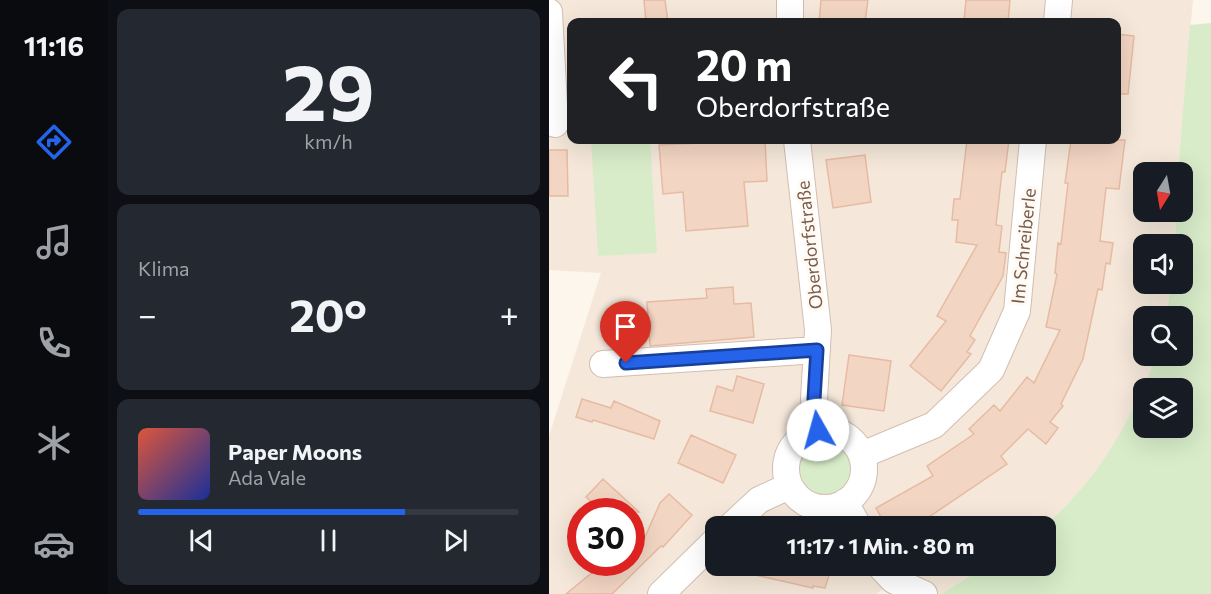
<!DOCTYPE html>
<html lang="de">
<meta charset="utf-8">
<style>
:root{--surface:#171b24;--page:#242831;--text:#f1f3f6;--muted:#9ea1a6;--line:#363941;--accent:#2563eb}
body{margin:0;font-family:Commissioner,sans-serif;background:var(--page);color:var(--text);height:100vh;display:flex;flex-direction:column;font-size:22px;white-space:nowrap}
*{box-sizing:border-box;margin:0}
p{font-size:20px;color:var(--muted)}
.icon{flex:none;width:33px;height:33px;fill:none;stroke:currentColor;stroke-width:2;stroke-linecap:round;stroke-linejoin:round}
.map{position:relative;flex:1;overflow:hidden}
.drawer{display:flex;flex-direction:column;gap:9px;padding:9px;background:#0d0f14;width:441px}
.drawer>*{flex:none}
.guide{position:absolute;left:18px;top:18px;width:554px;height:126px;border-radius:12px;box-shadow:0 6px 24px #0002;background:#202124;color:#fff;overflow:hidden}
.needle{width:39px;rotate:191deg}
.buttons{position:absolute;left:584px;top:162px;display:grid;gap:12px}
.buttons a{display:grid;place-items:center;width:60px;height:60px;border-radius:12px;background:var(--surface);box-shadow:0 6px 24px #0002;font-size:30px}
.speed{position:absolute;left:18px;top:498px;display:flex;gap:12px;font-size:30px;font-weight:700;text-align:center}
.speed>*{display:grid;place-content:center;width:78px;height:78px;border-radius:50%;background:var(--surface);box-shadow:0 6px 24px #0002;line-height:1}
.speed .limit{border:9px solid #d22;background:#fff;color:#111}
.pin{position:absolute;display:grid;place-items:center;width:51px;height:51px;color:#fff;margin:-62px -26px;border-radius:50% 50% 50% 0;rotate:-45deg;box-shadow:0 0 6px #0007}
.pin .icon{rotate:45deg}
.me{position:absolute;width:66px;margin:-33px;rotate:353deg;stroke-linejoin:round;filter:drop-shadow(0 0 4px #0008)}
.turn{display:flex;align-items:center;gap:21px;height:126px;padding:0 30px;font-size:27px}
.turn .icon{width:78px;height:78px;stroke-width:2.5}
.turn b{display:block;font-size:42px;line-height:51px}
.big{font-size:45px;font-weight:700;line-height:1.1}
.drawer .tile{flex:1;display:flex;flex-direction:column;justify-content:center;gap:9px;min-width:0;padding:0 21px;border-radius:12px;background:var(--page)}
.drawer .dial{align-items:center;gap:0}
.dial b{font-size:78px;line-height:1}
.song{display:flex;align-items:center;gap:18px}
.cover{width:72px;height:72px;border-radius:9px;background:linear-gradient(135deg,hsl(10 70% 55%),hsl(230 70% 35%))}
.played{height:6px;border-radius:3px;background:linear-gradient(90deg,var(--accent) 70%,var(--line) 70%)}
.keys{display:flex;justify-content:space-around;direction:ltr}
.heat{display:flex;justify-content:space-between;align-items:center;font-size:33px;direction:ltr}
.trip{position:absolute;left:156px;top:516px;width:351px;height:60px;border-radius:12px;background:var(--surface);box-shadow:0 6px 24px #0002;font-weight:700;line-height:60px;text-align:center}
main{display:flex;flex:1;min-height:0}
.tab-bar{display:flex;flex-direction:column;width:108px;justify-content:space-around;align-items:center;background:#090b0e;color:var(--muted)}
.tab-bar .icon{width:42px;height:42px}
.tab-bar .on{color:var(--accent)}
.tab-bar b{font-size:27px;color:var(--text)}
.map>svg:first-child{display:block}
.residential{fill:#f5e8da;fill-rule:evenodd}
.green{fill:#d8ecc9}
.building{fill:#f3d5c3;stroke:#e6bba3;stroke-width:1.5}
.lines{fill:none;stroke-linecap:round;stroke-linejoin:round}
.minor-casing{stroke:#d1beb0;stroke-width:28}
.minor{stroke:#fff;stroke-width:26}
.route-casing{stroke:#184099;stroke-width:15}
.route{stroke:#2563eb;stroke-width:10}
.labels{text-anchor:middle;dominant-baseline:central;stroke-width:6;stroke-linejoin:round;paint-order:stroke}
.street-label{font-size:18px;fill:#7a5c4d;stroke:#fffaf3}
</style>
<main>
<nav class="tab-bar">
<b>11:16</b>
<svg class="icon on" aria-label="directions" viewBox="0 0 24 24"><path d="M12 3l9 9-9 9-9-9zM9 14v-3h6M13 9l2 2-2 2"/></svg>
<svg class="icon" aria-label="music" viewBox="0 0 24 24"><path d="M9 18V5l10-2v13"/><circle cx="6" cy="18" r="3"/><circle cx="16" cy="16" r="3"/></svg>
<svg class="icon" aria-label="phone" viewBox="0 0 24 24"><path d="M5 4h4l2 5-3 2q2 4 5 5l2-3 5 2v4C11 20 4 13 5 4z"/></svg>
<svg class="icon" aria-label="climate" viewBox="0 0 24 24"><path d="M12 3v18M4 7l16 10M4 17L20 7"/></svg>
<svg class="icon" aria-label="car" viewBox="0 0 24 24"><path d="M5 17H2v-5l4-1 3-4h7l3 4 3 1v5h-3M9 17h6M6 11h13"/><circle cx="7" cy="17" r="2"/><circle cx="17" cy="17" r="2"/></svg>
</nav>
<section class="drawer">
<div class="tile dial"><b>29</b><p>km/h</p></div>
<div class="tile"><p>Klima</p>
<div class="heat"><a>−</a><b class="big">20°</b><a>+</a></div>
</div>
<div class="tile">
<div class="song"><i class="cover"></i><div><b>Paper Moons</b><p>Ada Vale</p></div></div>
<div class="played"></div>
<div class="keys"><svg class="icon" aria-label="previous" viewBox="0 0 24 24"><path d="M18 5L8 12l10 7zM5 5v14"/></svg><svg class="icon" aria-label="pause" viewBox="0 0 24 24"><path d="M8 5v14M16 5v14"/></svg><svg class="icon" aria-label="next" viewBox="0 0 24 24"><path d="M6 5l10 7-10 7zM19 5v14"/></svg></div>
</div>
</section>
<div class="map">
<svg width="662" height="594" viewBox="0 0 662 594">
<rect width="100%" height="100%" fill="#fdf6ec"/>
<!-- residential -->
<path class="residential" d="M 0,0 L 644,0 L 629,172 L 594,172 L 594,212 L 627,212 L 626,244 L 594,244 L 594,284 L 622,284 L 617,316 L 594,316 L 594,356 L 608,356 L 593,391 L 568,441 L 542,479 L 522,503 L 496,526 L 166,526 L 166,566 L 437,566 L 392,594 L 366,594 L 337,587 L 327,594 L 0,594 L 0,436 L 52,273 L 0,270 ZM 22,22 L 567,22 L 567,140 L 22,140 ZM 32,512 L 82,512 L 82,562 L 32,562 Z"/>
<!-- green -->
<path class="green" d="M 662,23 L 662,594 L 392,594 L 437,566 L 496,566 L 496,526 C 541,486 568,444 594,389 L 594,428 L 633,428 L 633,388 L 594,388 L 608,356 L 633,356 L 633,316 L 617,316 L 622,284 L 633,284 L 633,244 L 626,244 L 627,212 L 633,212 L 633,172 L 629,172 L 641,25 Z
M 42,140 L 101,140 L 108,253 L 49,256 Z
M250 468a26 26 0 1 1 52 0a26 26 0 1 1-52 0Z"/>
<!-- building -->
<path class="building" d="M 95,0 L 116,0 L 119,22 L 97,22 Z
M 272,0 L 319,0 L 316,22 L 270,22 Z
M 417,0 L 461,0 L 459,22 L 415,21 Z
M 567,34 L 585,36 L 579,94 L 567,94 Z
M 216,140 L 218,181 L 195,182 L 199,226 L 137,231 L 134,192 L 114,194 L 110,145 Z
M 418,140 L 460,140 L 456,172 L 453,172 L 447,225 L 453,226 L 450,252 L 457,253 L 454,276 L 421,336 L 426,340 L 418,352 L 422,354 L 392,391 L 361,366 L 397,321 L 388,316 L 428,245 L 407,242 L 409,220 L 403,220 L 405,199 L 411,199 Z
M 522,140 L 549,142 L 549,140 L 576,140 L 570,189 L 557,188 L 551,241 L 564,243 L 561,264 L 557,263 L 553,290 L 549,289 L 534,359 L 512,404 L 514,406 L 501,422 L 509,428 L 497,444 L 479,429 L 452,456 L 458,464 L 380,517 L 385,526 L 337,526 L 327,508 L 384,476 L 378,466 L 425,434 L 420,429 L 445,405 L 451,411 L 478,377 L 485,383 L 511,330 L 497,327 L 508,274 L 506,273 L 509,243 L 512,244 L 519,183 L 516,183 Z
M 0,150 L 18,150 L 19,196 L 0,196 Z
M 316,155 L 322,202 L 284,208 L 277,160 Z
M 184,287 L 185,304 L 202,303 L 205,337 L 101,346 L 98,302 L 158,298 L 157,289 Z
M 300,355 L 342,361 L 335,411 L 293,405 Z
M 188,376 L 215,384 L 204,423 L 161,411 L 168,386 L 184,391 Z
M 33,399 L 62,408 L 65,401 L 111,421 L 105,439 L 44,420 L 43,422 L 27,417 Z
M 142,435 L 187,455 L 174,483 L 129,463 Z
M 54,479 L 90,512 L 53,512 L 37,497 Z
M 120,494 L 143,515 L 114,547 L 112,546 L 63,594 L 17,594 L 56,562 L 85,562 L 111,503 Z
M 198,566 L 283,566 L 276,588 L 264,586 L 264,588 L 197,573 Z"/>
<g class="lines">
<defs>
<path id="minor" d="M 0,12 L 6,124
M 241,22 L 241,0
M 508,22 L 510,0
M 248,140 L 269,330 L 265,399 L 269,430
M 54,364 L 268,350
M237 469a39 39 0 1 1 78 0a39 39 0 1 1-78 0Z
M 313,455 L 385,425 L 442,370 L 468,311 L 484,140
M 296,502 L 309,526
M 182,526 L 210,500 L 240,486
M 331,566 L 344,580 L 375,594
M 112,594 L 166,541"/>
</defs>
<!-- minor casing -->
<use href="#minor" class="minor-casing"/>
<!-- minor -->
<use href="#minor" class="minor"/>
</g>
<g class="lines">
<defs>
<path id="route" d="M 77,363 L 268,350 L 265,399 L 269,430"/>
</defs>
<!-- route casing -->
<use href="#route" class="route-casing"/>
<!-- route -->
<use href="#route" class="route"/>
</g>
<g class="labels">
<!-- street labels -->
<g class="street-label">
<text transform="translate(260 245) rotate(-96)">Oberdorfstraße</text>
<text transform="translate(474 246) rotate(-84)">Im Schreiberle</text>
</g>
</g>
</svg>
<div class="buttons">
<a><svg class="needle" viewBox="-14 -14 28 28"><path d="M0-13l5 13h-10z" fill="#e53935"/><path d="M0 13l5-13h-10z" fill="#9ea1a6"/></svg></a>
<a><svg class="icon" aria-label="sound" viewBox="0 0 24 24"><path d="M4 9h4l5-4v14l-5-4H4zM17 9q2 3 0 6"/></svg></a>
<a><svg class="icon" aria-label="search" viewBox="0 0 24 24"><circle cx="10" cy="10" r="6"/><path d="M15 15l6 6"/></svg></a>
<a><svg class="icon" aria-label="layers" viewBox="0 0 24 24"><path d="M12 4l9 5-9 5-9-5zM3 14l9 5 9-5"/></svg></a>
</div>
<div class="speed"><div class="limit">30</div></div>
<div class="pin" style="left:77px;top:363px;background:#d93025"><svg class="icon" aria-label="arrive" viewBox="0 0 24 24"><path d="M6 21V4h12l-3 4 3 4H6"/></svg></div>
<svg class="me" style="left:269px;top:430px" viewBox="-20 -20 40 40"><circle r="19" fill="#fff"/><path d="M0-13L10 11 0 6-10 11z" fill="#2563eb"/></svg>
<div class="trip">11:17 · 1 Min. · 80 m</div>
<div class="guide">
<div class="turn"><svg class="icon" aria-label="left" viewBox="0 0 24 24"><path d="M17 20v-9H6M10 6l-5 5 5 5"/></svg><div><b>20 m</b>Oberdorfstraße</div></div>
</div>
</div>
</main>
